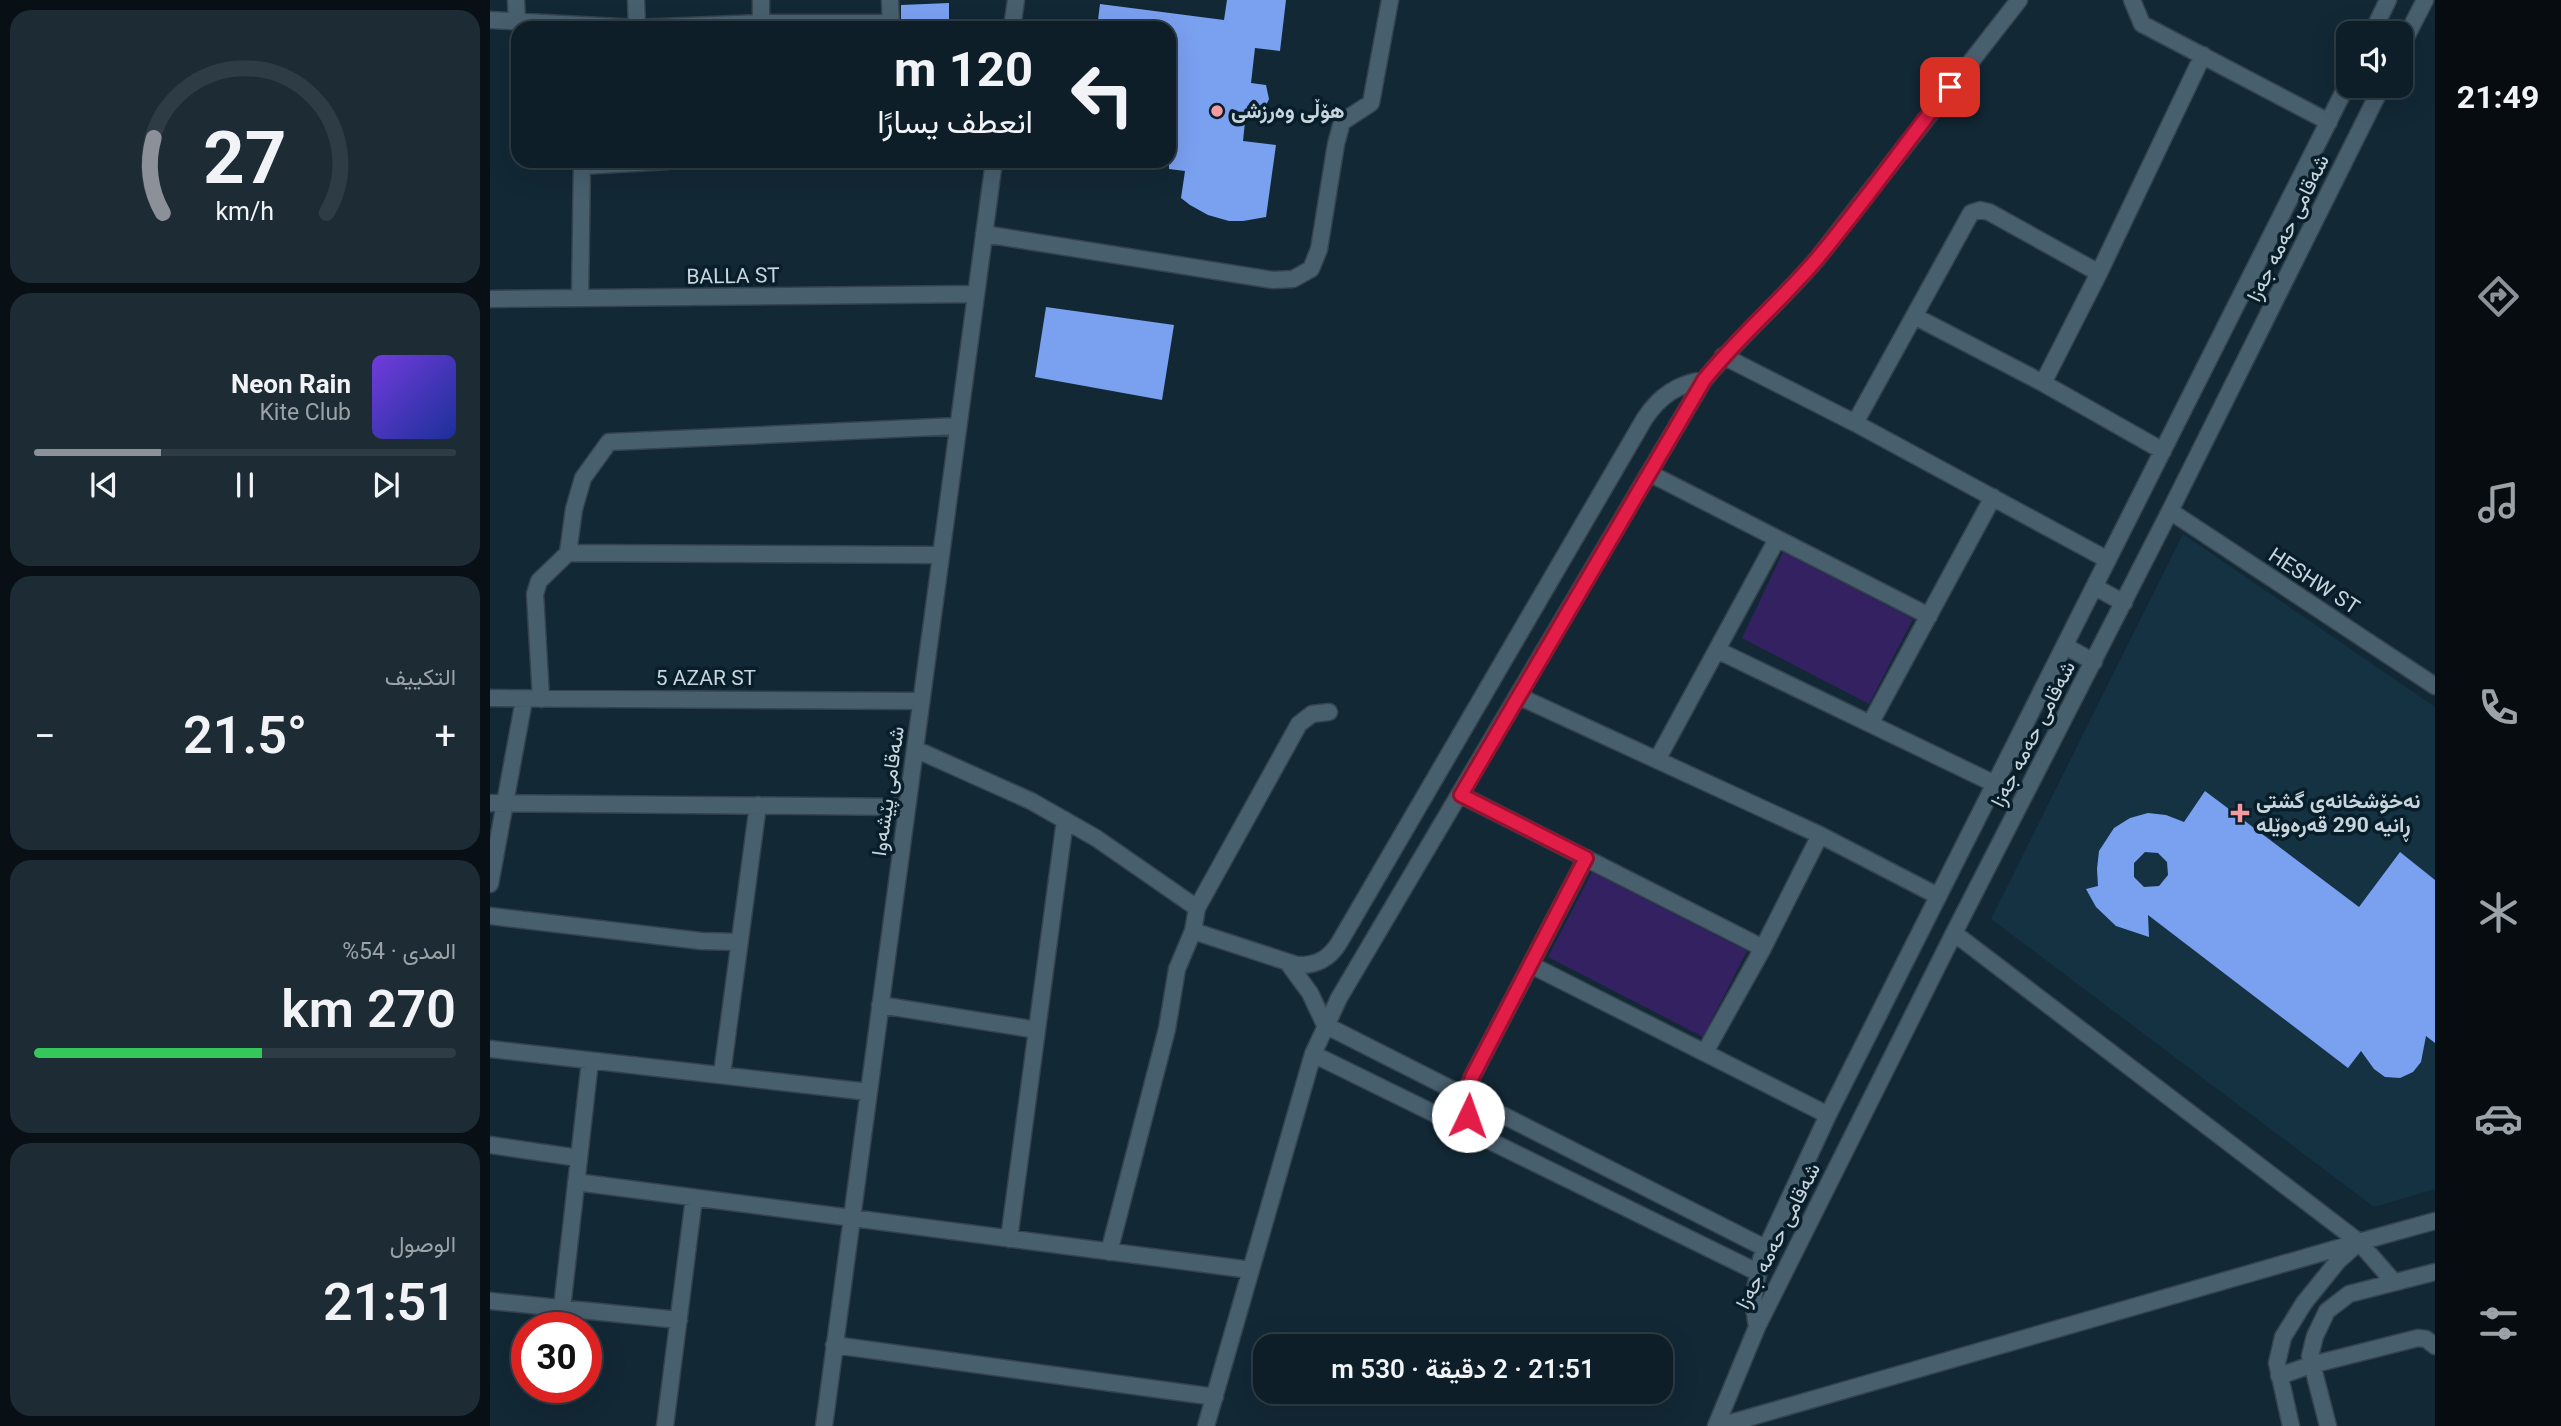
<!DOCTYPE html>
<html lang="ar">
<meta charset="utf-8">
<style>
:root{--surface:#0e1e28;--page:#1c2b34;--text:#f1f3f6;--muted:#9ba2a8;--line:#2e3c45;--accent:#8c9099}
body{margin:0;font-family:Roboto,Vazirmatn,sans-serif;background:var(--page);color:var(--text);direction:rtl;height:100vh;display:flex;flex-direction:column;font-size:26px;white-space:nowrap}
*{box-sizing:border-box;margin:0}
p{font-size:23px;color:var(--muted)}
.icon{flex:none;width:38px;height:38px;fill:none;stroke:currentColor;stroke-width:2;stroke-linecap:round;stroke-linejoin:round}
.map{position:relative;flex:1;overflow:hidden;direction:ltr}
.panel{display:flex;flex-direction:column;gap:10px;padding:10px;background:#081016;width:490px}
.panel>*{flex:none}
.hud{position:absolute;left:21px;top:21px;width:665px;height:147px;border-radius:21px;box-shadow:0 7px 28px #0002,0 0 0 2px var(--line);direction:rtl;background:#0e1e28;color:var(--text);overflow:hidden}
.buttons{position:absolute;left:1846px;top:21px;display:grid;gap:14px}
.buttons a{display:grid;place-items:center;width:77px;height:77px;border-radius:14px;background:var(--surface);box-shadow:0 7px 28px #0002,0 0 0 2px var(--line);font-size:35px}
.speed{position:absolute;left:21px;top:1312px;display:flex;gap:14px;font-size:35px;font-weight:700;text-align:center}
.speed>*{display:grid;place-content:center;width:91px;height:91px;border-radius:50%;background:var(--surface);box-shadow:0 7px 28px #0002,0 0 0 2px var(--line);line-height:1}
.speed .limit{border:10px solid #d22;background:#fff;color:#111}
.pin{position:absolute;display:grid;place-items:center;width:60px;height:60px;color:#fff;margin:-30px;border-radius:14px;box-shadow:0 4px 10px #0006}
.me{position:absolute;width:77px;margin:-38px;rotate:3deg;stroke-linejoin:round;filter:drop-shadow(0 0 5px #0008)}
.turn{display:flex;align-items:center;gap:24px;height:147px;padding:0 28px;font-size:32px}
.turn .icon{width:91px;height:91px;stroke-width:2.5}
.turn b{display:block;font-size:49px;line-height:60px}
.big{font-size:52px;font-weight:600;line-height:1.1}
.panel .widget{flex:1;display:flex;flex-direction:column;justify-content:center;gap:10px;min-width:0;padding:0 24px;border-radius:21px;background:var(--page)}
.panel .dial{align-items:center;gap:0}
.dial svg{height:182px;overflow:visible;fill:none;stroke:var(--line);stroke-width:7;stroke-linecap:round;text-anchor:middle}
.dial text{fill:var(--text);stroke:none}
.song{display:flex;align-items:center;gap:21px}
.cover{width:84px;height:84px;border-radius:10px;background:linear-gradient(135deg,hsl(260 70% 55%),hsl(230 70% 35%))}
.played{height:7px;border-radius:4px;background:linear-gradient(90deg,var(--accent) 30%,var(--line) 30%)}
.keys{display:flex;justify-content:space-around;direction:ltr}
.heat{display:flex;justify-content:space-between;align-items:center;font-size:38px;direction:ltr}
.charge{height:10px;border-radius:5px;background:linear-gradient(90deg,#34c759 54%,var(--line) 0)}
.trip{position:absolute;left:763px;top:1334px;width:420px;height:70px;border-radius:21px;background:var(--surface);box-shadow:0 7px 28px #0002,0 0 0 2px var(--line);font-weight:600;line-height:70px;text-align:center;direction:rtl}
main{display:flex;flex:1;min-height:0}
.tab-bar{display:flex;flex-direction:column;width:126px;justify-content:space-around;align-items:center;background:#060c10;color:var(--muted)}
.tab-bar .icon{width:49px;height:49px}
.tab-bar .current{color:var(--accent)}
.tab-bar b{font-size:32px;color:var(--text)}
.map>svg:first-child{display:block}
.built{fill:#143242}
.green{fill:#332161}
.building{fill:#7aa0f0;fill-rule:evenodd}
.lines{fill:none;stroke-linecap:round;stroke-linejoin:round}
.minor-casing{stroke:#34434e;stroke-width:19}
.minor{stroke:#485f6e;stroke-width:16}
.route-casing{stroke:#92132f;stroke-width:18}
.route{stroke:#e11d48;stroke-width:12}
.poi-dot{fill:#f59b9f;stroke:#081e2a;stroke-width:2.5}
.labels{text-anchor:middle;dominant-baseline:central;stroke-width:7;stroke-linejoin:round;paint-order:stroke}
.poi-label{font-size:21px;font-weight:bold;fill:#c8d5dd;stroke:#081e2a;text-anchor:start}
.street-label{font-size:21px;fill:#c8d5dd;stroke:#081e2a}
</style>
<main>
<nav class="tab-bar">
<b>21:49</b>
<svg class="icon current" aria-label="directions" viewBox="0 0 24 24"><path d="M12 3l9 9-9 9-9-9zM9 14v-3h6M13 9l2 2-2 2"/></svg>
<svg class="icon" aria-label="music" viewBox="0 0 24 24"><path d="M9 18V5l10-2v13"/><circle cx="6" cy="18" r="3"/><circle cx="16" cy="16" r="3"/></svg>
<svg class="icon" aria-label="phone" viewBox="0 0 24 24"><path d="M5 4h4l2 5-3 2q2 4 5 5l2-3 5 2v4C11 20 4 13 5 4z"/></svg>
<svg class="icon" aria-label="climate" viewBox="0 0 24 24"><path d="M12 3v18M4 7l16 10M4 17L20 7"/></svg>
<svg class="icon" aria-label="car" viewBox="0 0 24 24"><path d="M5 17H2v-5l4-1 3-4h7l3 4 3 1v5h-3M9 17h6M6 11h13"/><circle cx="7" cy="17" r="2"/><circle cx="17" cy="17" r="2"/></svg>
<svg class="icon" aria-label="filters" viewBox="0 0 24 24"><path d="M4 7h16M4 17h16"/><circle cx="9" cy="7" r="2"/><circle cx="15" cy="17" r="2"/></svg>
</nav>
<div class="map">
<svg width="1945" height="1426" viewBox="0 0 1945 1426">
<rect width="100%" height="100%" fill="#122835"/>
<!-- built -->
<path class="built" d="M 1693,534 L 1945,707 L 1945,1189 L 1884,1207 L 1501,919 Z"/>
<!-- green -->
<path class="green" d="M 1293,552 L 1423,619 L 1379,704 L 1252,638 Z
M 1102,872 L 1257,951 L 1213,1037 L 1058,957 Z"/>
<!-- building -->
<path class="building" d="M 737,0 L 796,0 L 790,51 L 765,48 L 761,83 L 776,85 L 779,99 L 772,114 L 756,112 L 753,141 L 786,145 L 776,217 L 753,221 L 739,221 L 718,215 L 700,205 L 691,198 L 695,171 L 679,169 L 679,28 L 607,28 L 610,4 L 734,20 Z
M 459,3 L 459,28 L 411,28 L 411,5 Z
M 556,307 L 684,325 L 672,400 L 545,377 Z
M 1715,791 L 1869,907 L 1910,852 L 1945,880 L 1945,1043 L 1936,1036 L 1931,1062 L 1923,1072 L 1910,1078 L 1895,1077 L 1884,1069 L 1871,1051 L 1858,1068 L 1658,915 L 1659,937 L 1626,926 L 1606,907 L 1596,889 L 1608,886 L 1607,869 L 1609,851 L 1624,828 L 1640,818 L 1658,813 L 1676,815 L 1694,822 ZM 1655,852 L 1668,853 L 1677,862 L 1678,875 L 1669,886 L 1654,887 L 1644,877 L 1644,863 Z"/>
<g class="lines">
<defs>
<path id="minor" d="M 26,0 L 27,21 L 33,27
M 146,0 L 147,28
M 271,0 L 271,23
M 400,0 L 401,28
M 1642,0 L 1652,24 L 1839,122
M 0,20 L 147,28 L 271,23 L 401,23
M 522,28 L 526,0
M 1882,33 L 1898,0
M 1911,47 L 1935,0
M 93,166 L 178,161
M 494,234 L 783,280 L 803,279 L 821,269 L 829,249 L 846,144 L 852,122 L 881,103 L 900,0
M 90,298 L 92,161
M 0,299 L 486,294
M 1424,316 L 1553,383 L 1673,451
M 1233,356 L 1365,423 L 1618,560
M 1553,383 L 1609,273 L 1713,55
M 1365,423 L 1481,213 L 1490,210 L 1499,212 L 1609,273
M 1159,473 L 1439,616
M 1680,511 L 1945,686
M 78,553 L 451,555
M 1605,587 L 1634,603
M 1575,646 L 1604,662
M 1227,650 L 1505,784
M 1028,696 L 1330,835 L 1448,896
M 0,698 L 431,701
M 51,699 L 45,594 L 49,581 L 78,553 L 84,509 L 93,478 L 119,442 L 468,426
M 1380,724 L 1503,497
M 425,749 L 541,801 L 606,838 L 707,908
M 1167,760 L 1287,539
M 971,795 L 1273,948
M 0,803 L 417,807
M 0,884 L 34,700
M 0,916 L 211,941 L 249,942
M 703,931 L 807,965 C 826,966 839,959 849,943 L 1155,418 C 1170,396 1187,384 1214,380
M 1464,933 L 1869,1242 L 1903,1281
M 798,963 L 820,993 L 835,1025 L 1275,1248
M 1041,965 L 1338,1115
M 390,1005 L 547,1030
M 0,1049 L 379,1092
M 1215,1052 L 1273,948 L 1330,835
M 823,1054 L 1267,1272
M 232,1074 L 268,805
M 987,1134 C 976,1116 974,1098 982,1077 L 1096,858
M 0,1145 L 89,1158
M 86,1182 L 761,1270
M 519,1239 L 575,820
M 619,1252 L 677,1029 L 687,969 L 703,931 L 707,908 L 809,724 L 822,714 L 839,712
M 0,1301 L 189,1320
M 72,1308 L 100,1061
M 1267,1327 L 1263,1300 L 1271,1259 L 1338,1115 L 1858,83
M 344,1345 L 725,1397
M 1789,1376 L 1821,1365 L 1928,1338 L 1936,1339 L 1945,1346
M 175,1426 L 204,1198
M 334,1426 L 504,161
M 716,1426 L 823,1054 L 849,998 L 1214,380 C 1249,337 1291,301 1327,259 L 1529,0
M 1226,1426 L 1267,1327 L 1464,933 L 1680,511 L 1892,86
M 1230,1426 L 1869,1242
M 1801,1426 L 1787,1363 L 1793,1337 L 1814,1303 L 1848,1261 L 1869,1242 L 1945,1221
M 1838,1426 L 1820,1356 L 1825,1336 L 1837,1311 L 1859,1294 L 1945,1272"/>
</defs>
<!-- minor casing -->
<use href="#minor" class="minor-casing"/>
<!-- minor -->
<use href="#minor" class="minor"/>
</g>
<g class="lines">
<defs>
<path id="route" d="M 978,1116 L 977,1095 L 982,1077 L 1096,858 L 971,795 L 1214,380 C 1248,337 1290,302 1326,260 C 1373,204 1415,144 1460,87"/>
</defs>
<!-- route casing -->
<use href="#route" class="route-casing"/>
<!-- route -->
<use href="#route" class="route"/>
</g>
<!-- markers -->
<g class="poi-dot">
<circle cx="727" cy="111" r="7"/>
<path d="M1746.5 802.5h7v7h7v7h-7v7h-7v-7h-7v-7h7z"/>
</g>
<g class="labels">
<!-- poi labels -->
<g class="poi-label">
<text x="741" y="111">هۆڵی وەرزشی</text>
<text x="1766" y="801">نەخۆشخانەی گشتی<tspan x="1766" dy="24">ڕانیە 290 قەرەوێلە</tspan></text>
</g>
<!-- street labels -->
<g class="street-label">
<text transform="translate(1798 228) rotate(-64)">شەقامی حەمە جەزا</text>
<text transform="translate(243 276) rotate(-1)">BALLA ST</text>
<text transform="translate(1824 581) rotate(33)">HESHW ST</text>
<text x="216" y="678">5 AZAR ST</text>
<text transform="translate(1543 734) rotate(-63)">شەقامی حەمە جەزا</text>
<text transform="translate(398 791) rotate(-82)">شەقامی پێشەوا</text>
<text transform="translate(1288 1236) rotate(-63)">شەقامی حەمە جەزا</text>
</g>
</g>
</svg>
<div class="buttons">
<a><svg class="icon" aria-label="sound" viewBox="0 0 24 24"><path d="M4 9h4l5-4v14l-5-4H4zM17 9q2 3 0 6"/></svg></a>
</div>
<div class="speed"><div class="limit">30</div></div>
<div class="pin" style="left:1460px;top:87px;background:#d93025"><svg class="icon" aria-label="arrive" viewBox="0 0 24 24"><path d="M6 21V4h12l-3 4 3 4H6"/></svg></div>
<svg class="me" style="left:978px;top:1116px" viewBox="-20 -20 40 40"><circle r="19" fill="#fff"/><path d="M0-13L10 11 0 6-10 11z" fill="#e11d48"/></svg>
<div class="trip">21:51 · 2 دقيقة · 530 m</div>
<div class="hud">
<div class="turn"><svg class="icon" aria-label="left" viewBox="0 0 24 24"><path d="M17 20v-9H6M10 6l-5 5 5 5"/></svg><div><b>120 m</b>انعطف يسارًا</div></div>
</div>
</div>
<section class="panel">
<div class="widget dial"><svg viewBox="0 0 100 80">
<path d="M14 69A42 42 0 1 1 86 69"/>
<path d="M14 69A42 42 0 0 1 10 36" stroke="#8c9099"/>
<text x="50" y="56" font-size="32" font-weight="700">27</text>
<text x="50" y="72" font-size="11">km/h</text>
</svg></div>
<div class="widget">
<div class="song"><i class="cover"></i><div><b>Neon Rain</b><p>Kite Club</p></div></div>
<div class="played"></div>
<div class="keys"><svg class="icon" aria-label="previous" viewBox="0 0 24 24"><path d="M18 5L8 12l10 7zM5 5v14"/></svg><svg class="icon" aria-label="pause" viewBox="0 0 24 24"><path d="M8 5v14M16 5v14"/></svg><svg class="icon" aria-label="next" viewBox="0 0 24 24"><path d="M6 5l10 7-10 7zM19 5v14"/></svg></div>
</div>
<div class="widget"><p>التكييف</p>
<div class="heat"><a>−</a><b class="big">21.5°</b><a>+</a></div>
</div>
<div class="widget"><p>المدى · 54%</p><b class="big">270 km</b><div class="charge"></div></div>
<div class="widget"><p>الوصول</p><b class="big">21:51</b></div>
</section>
</main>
